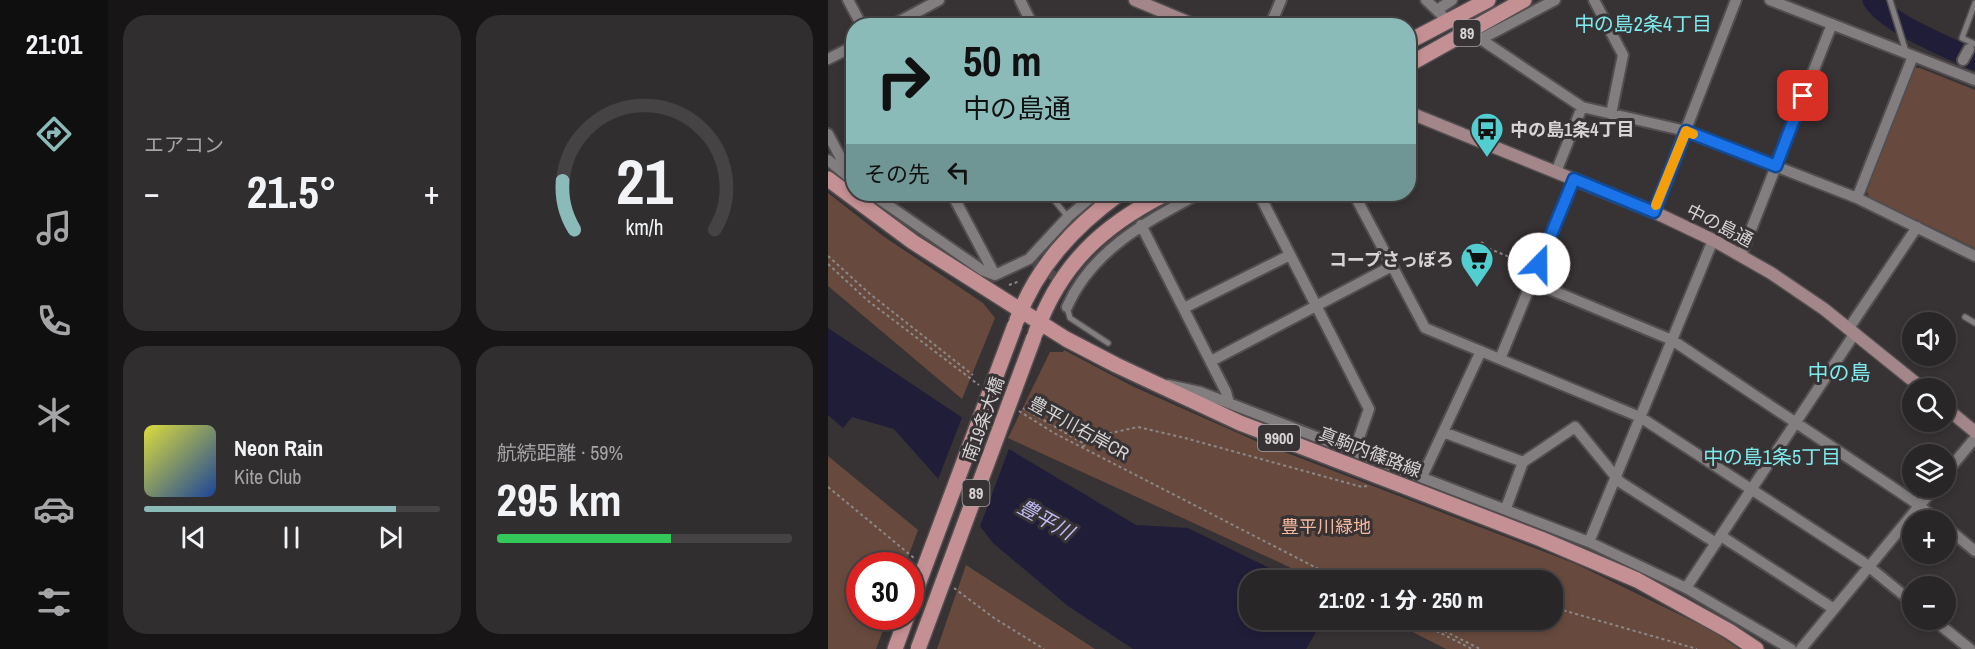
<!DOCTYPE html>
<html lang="ja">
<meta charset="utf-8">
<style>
:root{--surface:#292627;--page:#312e2f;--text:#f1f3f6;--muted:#a5a5a7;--line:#454344;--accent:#8bbbb9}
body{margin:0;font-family:"Archivo Narrow","Noto Sans JP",sans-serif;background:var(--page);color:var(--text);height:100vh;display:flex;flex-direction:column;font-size:22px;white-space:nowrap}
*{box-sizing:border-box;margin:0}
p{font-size:20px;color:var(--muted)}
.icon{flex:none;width:33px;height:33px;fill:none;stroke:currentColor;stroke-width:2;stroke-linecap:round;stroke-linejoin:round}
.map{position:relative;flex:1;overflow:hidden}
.panel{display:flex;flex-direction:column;gap:15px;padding:15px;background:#171515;width:720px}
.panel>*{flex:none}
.guide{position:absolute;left:18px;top:18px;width:570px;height:183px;border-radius:24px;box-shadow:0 3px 9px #0003,0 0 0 2px var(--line);background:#8bbbb9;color:#111;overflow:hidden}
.tools{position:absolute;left:1074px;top:312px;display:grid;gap:12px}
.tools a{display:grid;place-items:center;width:54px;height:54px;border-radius:50%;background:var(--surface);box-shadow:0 3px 9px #0003,0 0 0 2px var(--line);font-size:30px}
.speed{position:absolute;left:18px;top:552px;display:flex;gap:12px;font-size:30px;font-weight:700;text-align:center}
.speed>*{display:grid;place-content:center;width:78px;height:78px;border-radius:50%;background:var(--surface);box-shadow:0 3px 9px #0003,0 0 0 2px var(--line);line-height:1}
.speed .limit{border:9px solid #d22;background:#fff;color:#111}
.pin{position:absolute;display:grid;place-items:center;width:51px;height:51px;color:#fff;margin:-26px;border-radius:12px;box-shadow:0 3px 9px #0006}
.me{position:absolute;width:66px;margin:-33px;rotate:22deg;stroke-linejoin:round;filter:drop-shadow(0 0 4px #0008)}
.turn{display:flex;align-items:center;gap:21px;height:126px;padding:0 18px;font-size:27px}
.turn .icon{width:78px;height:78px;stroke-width:2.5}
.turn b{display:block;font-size:42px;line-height:51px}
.then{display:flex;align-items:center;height:57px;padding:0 18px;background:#0003;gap:12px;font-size:22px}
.big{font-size:45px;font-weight:800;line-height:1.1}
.panel .widget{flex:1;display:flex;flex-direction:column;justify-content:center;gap:9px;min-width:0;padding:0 21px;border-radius:24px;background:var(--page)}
.panel .dial{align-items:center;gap:0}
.dial svg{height:156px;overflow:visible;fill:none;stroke:var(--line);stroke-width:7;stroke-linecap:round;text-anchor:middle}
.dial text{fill:var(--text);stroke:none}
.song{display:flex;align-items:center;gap:18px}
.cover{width:72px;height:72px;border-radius:9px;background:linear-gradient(135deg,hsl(60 70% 55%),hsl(220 70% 35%))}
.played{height:6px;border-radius:3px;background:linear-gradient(90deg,var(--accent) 85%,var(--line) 85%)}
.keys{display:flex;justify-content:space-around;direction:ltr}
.heat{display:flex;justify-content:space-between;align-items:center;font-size:33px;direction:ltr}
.charge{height:9px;border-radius:4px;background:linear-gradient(90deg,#34c759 59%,var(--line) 0)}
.panel .tiles{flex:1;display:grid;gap:15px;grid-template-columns:repeat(2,1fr)}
.trip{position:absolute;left:411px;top:570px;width:324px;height:60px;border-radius:24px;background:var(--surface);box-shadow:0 3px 9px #0003,0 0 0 2px var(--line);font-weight:800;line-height:60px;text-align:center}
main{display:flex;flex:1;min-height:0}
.tab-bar{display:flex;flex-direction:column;width:108px;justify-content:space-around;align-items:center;background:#100f10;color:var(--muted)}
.tab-bar .icon{width:42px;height:42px}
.tab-bar .on{color:var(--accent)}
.tab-bar b{font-size:27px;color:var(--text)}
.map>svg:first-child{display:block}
.green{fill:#674a3d}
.water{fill:#201d39}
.pier{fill:#373234}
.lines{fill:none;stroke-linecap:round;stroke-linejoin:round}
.river{stroke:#201d39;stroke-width:21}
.street-tunnel{stroke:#4f4a4c;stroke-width:10;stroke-dasharray:10 5;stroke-linecap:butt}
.lane-casing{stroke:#524e50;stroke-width:8}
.street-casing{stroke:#524e50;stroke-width:14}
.secondary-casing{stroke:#524e50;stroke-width:15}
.primary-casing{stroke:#524e50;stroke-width:18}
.path{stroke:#8c8889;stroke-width:2;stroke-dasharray:3 3;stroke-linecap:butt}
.lane{stroke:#827d7f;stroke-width:5}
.street{stroke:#827d7f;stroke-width:10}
.secondary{stroke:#a38689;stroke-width:12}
.primary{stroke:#c49093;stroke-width:15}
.primary-bridge-casing{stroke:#524e50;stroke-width:18;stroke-linecap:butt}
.primary-bridge{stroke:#c49093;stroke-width:15}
.route-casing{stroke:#114b97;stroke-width:15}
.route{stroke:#1a73e8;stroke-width:10}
.slow{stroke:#f59e0b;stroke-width:10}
.labels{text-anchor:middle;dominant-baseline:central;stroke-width:6;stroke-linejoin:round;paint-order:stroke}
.shield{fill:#373234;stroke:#a6a3a4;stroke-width:1.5}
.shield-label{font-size:16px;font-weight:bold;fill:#d6d3d4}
.poi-label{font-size:18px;font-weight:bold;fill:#d6d3d4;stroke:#373234;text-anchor:start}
.street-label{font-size:18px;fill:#d6d3d4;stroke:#373234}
.park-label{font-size:18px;fill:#f7b99c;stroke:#373234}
.neighbourhood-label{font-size:20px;fill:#7eeaed;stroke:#373234}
.water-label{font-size:20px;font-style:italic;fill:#bfbcf7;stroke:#373234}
.quarter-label{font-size:21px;fill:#7eeaed;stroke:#373234}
</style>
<main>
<nav class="tab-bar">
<b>21:01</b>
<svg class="icon on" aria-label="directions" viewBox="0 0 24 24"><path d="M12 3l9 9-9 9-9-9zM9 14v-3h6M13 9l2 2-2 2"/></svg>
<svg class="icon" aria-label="music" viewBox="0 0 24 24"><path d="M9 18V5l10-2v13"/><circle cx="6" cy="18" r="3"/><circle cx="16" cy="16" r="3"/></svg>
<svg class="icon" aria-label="phone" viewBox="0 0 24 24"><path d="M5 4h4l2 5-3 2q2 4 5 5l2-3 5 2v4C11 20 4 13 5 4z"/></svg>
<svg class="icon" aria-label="climate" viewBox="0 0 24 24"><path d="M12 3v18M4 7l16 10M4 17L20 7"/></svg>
<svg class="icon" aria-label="car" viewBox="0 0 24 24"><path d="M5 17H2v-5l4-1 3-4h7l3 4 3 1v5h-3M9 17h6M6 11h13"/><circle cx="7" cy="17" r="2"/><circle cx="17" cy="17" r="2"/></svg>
<svg class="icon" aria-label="filters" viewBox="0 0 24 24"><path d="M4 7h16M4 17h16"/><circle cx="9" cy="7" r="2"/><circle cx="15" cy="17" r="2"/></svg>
</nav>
<section class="panel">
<div class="tiles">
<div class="widget"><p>エアコン</p>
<div class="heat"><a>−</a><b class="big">21.5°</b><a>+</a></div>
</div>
<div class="widget dial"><svg viewBox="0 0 100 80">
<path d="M14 69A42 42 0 1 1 86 69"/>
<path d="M14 69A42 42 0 0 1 8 44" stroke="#8bbbb9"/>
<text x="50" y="56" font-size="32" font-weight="700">21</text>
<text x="50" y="72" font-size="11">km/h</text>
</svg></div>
<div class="widget">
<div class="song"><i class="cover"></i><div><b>Neon Rain</b><p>Kite Club</p></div></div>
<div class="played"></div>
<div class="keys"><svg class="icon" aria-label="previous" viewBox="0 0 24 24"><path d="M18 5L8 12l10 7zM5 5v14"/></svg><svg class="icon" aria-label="pause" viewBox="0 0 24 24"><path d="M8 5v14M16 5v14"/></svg><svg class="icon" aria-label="next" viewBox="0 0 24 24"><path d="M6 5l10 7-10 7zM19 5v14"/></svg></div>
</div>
<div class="widget"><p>航続距離 · 59%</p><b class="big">295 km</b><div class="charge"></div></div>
</div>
</section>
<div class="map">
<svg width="1147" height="649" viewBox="0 0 1147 649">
<rect width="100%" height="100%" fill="#373234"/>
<!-- green -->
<path class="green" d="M 1086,68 L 1092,68 L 1147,90 L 1147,248 L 1041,197 L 1039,191 Z
M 0,193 L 55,236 L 155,303 L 167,318 L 134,399 L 0,286 Z
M 236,350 L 306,387 L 430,442 L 748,564 L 885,631 L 911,649 L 618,649 L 561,620 L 724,620 L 724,580 L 486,580 L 455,564 L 180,438 L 222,352 L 235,352 Z
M 0,456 L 90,530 L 77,565 L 32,566 L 32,616 L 60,617 L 48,649 L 0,649 Z
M 138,565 L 267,649 L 109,649 Z"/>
<!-- water -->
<path class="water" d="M 0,328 L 181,449 L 308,525 L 360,528 L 466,580 L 422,580 L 422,620 L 495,620 L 478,649 L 305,649 L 240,606 L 165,543 L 152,526 L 66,429 L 24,417 L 15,428 L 0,415 Z"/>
<!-- pier -->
<path class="pier" d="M 135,415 L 182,446 L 151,529 L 109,482 Z"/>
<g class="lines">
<!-- river -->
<path class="river" d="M 1045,0 C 1060,24 1120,47 1147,60"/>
<!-- street-tunnel -->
<path class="street-tunnel" d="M 207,263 L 241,287"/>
<defs>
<path id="lane" d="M 1062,0 L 1078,52
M 1147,3 L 1134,38 L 1147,44
M 85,14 L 91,26
M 221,194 L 240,217
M 239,307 L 242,318 L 280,343
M 1137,317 L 1147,323"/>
<path id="street" d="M 20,0 L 34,26
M 192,0 L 205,26
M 598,0 L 620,21
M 766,0 L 795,55 L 783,114
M 942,0 L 1147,80
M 609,10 L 624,0
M 63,26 L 111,0
M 442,26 L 453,0
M 642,32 L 754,107 L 858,131 L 1029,198 L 1147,256
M 653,39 L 727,0
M 0,59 L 26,46
M 1135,60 L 1141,49
M 0,134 L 24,179
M 0,160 L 21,177
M 728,172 L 754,107
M 44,194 L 154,270 L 167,275
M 124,194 L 167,275 L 201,259 L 240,217 L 267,194
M 431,194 L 541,409 L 526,452
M 526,194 L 597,328 L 812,417 L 1035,562 L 1084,602
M 1029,198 L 1085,56
M 826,212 L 908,0
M 313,225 L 398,392 L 401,403
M 913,255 L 1004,24
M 704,282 L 844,340 L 1085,501 L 1109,520
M 239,307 C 264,250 318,222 370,194
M 356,308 L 462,255
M 1021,328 L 1089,227
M 672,359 L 746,179
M 383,361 L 564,266
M 340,385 L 372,392 L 761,542 L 858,588 L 963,649
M 615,432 L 695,462
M 1118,473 L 1147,438
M 594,477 L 653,351
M 678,508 L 695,462 L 747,427 L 792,482 L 888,543
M 1118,527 L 1147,551
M 893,536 L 1006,609
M 761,542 L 885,240
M 858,588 L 1027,333
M 1106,620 L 1142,649
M 973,649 L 1106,488"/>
<path id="secondary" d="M 307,0 L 369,26
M 580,112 L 826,212 L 885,240 L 943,273 L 996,309 L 1094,388
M 1118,408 L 1147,432"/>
<path id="primary" d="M 580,42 L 660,0
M 580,65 L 696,0
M 0,179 L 85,242 L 238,339 L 288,365 L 412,423 L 713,539 L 809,580 L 901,631 L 928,649
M 189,320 C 209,266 246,227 291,194
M 208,332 C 232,265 274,226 337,194
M 67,649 L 79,616"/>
</defs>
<!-- lane casing -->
<use href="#lane" class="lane-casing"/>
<!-- street casing -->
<use href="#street" class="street-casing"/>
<!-- secondary casing -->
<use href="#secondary" class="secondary-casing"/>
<!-- primary casing -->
<use href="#primary" class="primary-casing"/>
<!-- path -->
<path class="path" d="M 653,242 L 658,245 L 657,247 L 699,264
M 0,256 L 42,294 L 145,375
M 0,264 L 39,300 L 151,385
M 181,285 L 192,281
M 195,408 L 258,445
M 191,411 L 226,433 L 512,580
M 254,447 L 283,433 L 310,427 L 357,438 L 534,487 L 539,486
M 0,487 L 86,558
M 126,588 L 166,618 L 216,649
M 724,607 L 869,649
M 587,620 L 644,649
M 595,620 L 652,649"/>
<!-- lane -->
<use href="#lane" class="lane"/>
<!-- street -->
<use href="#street" class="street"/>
<!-- secondary -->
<use href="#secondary" class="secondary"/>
<!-- primary -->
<use href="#primary" class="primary"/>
<defs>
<path id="primary-bridge" d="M 82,606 L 187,325
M 90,649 L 206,337"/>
</defs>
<!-- primary-bridge casing -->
<use href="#primary-bridge" class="primary-bridge-casing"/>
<!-- primary-bridge -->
<use href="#primary-bridge" class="primary-bridge"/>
</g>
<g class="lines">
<defs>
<path id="route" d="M 711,264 L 746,179 L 826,212 L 858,131 L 948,166 L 975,96"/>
</defs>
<!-- route casing -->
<use href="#route" class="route-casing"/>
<!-- route -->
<use href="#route" class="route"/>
<!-- slow -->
<path class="slow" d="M 828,205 L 858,131 L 865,134"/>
</g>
<!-- icons -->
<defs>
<symbol id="bus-pin" viewBox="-11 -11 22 30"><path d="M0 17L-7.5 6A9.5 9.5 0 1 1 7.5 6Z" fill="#52cdd0" stroke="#373234"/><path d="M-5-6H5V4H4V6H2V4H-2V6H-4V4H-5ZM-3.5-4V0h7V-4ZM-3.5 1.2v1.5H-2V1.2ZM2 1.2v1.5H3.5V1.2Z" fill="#111"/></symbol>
<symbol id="supermarket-pin" viewBox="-11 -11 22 30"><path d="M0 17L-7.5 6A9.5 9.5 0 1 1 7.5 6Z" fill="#52cdd0" stroke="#373234"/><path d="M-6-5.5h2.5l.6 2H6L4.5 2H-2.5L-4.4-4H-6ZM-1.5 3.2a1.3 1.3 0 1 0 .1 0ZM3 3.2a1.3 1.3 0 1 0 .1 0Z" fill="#111"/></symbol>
</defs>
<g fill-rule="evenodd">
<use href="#bus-pin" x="640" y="110" width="38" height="52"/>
<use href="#supermarket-pin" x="630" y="240" width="38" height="52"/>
</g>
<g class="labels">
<!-- shield labels -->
<g class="shield">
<rect x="625.5" y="20" width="27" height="26" rx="4.5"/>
<rect x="430" y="425" width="42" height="26" rx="4.5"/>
<rect x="134.5" y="480" width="27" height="26" rx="4.5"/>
</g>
<g class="shield-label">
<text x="639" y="33">89</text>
<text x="451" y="438">9900</text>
<text x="148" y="493">89</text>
</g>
<!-- poi labels -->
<g class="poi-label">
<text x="682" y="129">中の島1条4丁目</text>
<text x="626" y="259" text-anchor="end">コープさっぽろ</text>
</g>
<!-- street labels -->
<g class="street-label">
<text transform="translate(892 225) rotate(27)">中の島通</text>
<text transform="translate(155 419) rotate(-70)">南19条大橋</text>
<text transform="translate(251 428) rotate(29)">豊平川右岸CR</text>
<text transform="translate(542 452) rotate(21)">真駒内篠路線</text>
</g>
<!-- park labels -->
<g class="park-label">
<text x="498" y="526">豊平川緑地</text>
</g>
<!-- neighbourhood labels -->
<g class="neighbourhood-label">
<text x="815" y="23">中の島2条4丁目</text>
<text x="944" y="456">中の島1条5丁目</text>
</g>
<!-- water labels -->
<g class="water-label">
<text transform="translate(218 519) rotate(29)">豊平川</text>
</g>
<!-- quarter labels -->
<g class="quarter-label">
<text x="1011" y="372">中の島</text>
</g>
</g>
</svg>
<div class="tools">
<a><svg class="icon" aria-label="sound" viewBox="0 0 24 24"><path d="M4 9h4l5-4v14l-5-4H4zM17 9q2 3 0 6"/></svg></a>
<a><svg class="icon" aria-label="search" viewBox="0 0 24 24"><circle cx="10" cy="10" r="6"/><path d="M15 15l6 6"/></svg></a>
<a><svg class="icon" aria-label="layers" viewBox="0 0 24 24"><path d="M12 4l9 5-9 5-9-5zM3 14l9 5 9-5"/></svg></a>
<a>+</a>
<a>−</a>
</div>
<div class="speed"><div class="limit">30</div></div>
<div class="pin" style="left:975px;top:96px;background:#d93025"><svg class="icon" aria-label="arrive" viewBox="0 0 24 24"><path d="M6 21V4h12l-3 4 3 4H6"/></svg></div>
<svg class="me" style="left:711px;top:264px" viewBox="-20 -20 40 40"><circle r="19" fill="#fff"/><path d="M0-13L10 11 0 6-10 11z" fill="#1a73e8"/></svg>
<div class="trip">21:02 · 1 分 · 250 m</div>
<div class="guide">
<div class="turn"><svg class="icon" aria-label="right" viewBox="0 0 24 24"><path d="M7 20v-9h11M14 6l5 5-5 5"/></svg><div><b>50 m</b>中の島通</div></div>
<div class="then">その先<svg class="icon" aria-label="left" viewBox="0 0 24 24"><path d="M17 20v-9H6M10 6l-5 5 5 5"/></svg></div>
</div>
</div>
</main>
